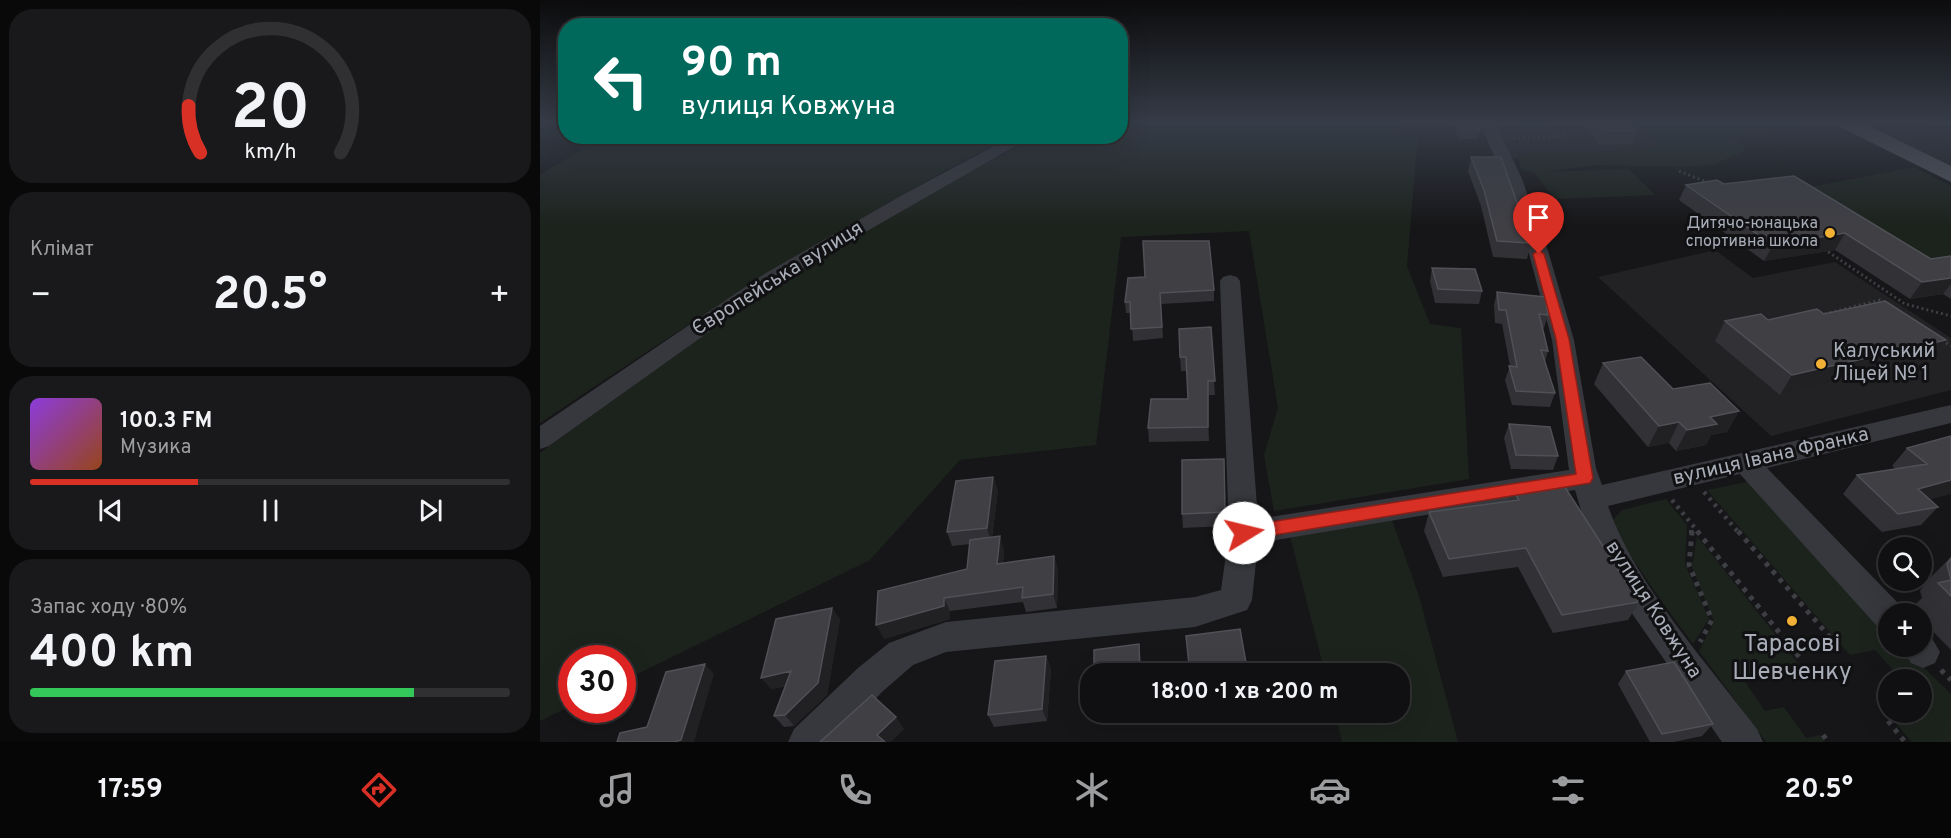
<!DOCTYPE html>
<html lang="uk">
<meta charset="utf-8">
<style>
:root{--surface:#101012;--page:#19191b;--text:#f1f3f6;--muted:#9c9d9f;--line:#303032;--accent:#d93025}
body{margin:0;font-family:Overpass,sans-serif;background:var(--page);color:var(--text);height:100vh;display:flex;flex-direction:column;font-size:22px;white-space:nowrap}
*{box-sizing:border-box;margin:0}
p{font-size:20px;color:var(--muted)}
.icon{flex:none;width:33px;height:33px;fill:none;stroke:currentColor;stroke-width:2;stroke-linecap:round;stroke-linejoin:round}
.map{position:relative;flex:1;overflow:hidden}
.details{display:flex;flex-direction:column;gap:9px;padding:9px;background:#09090a;width:540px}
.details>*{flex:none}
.banner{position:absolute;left:18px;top:18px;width:570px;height:126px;border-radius:24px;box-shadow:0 6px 24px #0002,0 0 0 2px var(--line);background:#00695c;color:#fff;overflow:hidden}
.buttons{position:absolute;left:1338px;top:537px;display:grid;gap:12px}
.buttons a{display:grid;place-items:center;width:54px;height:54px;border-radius:50%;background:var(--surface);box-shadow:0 6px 24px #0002,0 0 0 2px var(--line);font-size:30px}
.speed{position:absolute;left:18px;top:645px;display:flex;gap:12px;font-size:30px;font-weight:700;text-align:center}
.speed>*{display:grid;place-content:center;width:78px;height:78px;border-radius:50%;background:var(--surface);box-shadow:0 6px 24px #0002,0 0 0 2px var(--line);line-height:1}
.speed .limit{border:9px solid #d22;background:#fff;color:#111}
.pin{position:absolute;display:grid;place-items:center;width:51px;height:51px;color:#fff;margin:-62px -26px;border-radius:50% 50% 50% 0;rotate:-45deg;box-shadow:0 0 6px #0007}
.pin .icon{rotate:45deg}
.me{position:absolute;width:66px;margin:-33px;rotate:81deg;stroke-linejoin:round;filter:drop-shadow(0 0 4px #0008)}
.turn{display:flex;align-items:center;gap:21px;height:126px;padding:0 24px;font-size:27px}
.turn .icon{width:78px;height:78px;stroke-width:2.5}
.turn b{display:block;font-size:42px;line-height:51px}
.big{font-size:45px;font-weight:700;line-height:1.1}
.details .tile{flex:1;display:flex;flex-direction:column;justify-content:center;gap:9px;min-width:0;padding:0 21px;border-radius:24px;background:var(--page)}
.details .dial{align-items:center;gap:0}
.dial svg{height:156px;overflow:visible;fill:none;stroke:var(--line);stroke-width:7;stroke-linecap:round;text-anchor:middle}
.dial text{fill:var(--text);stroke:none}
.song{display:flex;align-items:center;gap:18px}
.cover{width:72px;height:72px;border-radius:9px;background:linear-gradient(135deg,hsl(270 70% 55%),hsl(20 70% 35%))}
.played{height:6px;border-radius:3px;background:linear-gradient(90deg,var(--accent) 35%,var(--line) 35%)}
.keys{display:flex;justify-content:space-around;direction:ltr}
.heat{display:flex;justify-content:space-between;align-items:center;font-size:33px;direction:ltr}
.charge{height:9px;border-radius:4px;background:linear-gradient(90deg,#34c759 80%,var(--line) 0)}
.trip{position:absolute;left:540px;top:663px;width:330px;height:60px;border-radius:24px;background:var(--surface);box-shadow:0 6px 24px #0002,0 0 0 2px var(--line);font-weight:700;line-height:60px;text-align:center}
.tab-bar{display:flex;height:96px;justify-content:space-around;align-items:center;background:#060607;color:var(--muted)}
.tab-bar .icon{width:42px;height:42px}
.tab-bar .active{color:var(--accent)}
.tab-bar b{font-size:27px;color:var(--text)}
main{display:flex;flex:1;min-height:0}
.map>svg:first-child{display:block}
.built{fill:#222225}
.green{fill:#1c231d}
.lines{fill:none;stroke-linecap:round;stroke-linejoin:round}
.path-far2{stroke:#3d3f44;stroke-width:3;stroke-dasharray:2 3;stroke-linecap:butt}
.path-far1{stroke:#3d3f44;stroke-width:4.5;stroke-dasharray:3 5;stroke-linecap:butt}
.path{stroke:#3d3f44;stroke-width:5;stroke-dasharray:4.5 6;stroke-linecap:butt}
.minor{fill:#37383d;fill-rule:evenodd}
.major{fill:#53555c;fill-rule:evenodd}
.wall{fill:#323236}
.shaded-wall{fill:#212124}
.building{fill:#3f3f44;stroke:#4f5156;stroke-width:1.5}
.route{fill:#d93025;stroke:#8d1f18;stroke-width:1.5}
.poi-dot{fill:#f2b134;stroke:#111113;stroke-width:2}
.labels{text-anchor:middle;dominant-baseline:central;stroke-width:6;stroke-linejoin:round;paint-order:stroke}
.far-poi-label{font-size:16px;fill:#a8adb8;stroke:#111113;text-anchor:end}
.street-label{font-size:20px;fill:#a8adb8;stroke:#111113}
.poi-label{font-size:20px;fill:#a8adb8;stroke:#111113;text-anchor:start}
.near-poi-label{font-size:24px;fill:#a8adb8;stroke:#111113}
</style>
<main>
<section class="details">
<div class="tile dial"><svg viewBox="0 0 100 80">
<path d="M14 69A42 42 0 1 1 86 69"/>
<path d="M14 69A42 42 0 0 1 8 45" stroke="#d93025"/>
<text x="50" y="56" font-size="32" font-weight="700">20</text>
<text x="50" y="72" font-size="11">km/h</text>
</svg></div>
<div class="tile"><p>Клімат</p>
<div class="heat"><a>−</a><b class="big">20.5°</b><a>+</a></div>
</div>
<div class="tile">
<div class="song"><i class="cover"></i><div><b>100.3 FM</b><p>Музика</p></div></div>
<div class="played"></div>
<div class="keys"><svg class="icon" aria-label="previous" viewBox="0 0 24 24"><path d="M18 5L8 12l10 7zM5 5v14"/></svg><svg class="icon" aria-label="pause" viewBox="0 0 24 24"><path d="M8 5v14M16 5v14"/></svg><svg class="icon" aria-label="next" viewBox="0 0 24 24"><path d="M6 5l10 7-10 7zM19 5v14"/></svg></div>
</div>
<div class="tile"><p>Запас ходу · 80%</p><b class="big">400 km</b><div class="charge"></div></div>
</section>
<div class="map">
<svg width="1411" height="742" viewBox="0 0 1411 742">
<rect width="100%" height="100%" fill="#161618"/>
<!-- built -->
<path class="built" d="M 956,123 L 1287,123 L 1288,124 L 1147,143 L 1126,151 L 973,159 Z
M 1411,123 L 1411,167 L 1335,130 L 1370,126 Z
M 1175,250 L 1213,278 L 1295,262 L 1411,338 L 1411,390 L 1231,436 L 1058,277 Z"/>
<!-- green -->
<path class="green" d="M 0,123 L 25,123 L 26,136 L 469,137 C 306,221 153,320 0,423 L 0,175 L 55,141 L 0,137 Z
M 581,123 L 857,123 L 859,137 L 878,135 L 867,266 L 890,324 L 921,328 L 929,479 L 734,511 L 724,455 L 738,408 L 709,231 L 581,237 L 556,445 L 420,460 L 330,560 L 83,681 L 82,658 L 32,658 L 31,706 L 0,721 L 0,453 L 234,283 L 412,180 L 497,137 L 580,136 Z
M 1088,123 L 1287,123 L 1288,124 L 1184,138 L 1196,140 L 1206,147 L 1203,152 L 1175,164 L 1148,167 L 1056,165 L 1005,172 L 1089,169 L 1115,195 L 1015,199 L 994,173 L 980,169 L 978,154 L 1104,149 L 1119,146 Z
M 1374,167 L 1411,186 L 1411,262 L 1377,264 L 1255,190 Z
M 1212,481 L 1348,630 L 1348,646 L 1363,647 L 1411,694 L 1411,742 L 1372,742 L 1353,720 L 1389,713 L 1382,704 L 1382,680 L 1361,679 L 1335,650 L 1310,655 L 1167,490 Z
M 1126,499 L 1147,525 L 1145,564 L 1169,619 L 1153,644 L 1122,602 L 1074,531 L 1071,522 L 1082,510 Z
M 852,520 L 879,596 L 918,742 L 802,742 L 795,713 L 860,712 L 860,674 L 785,673 L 750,536 Z
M 1157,536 L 1261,667 L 1203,679 L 1225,711 L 1244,707 L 1266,738 L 1280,735 L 1285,742 L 1226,742 L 1159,651 L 1174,622 L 1152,567 Z"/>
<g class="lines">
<!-- path-far2 -->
<path class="path-far2" d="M 973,138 L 1026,136
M 1139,171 L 1169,183
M 1284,249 L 1365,304 L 1411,316
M 1280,315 L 1340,300 L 1345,303
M 1402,340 L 1411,346"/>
<!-- path-far1 -->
<path class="path-far1" d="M 1164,492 L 1199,533
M 1132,500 L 1159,533
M 1151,533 L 1152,526"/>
<!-- path -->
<path class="path" d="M 1152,531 L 1149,565 L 1172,620 L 1160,642
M 1157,531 L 1260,658
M 1198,531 L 1301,650
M 1401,670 L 1411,680
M 1348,721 L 1365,742
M 1283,735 L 1288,742"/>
<!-- minor -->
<path class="minor" d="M 940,123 L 956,123 L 982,179 L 1009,254 L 1034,340 L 1056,468 L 1062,485 L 1411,405 L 1411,423 L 1227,468 L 1360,605 L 1364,614 L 1348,614 L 1348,630 L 1336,625 L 1200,474 L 1068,506 C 1094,583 1168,664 1217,729 L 1223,742 L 1182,742 L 1093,615 L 1048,534 L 1035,490 L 718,543 L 712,600 L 707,610 L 655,627 L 406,652 L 373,665 L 342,692 L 293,742 L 248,742 L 254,729 L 318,668 L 349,643 L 406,622 L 655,597 L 681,590 L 689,533 L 680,281 L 683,277 L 690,275 L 697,277 L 700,281 L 718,519 L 1029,470 L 1012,340 L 989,254 L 964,179 Z
M 473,136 L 493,136 L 240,281 L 9,446 L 0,449 L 0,426 L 226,273 L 364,194 Z
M 1382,632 L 1390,635 L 1400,652 L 1395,663 L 1383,668 L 1371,663 L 1361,646 L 1382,646 Z"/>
<!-- major -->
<path class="major" d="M 1297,123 L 1323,123 L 1411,166 L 1411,182 L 1300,127 Z"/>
</g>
<!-- wall -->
<path class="wall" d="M 912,123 L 936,123 L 940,130 L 938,139 L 919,139 Z
M 975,123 L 1011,123 L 1010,127 L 977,127 Z
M 1041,123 L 1089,123 L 1097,131 L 1092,144 L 1060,145 Z
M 931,157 L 991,243 L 987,259 L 953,257 L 941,206 L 928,171 Z
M 1184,184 L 1391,259 L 1411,256 L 1411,299 L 1403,294 L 1370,299 L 1295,250 L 1224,261 L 1139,200 L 1146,185 Z
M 892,268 L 942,291 L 939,304 L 895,303 L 890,281 Z
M 588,278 L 674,290 L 674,301 L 621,304 L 623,338 L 593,341 L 591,313 L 586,313 L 585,302 Z
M 957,292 L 1008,315 L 1004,328 L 1003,328 L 1008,351 L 1005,362 L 1015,393 L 1010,407 L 972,405 L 965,380 L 970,366 L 962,324 L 955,323 L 954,305 Z
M 1284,314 L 1406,340 L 1391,360 L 1240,395 L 1175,341 L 1185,321 L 1228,320 Z
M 671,327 L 675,395 L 669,395 L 669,441 L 609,442 L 608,428 L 648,399 L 647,371 L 641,371 L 640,357 Z
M 1063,363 L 1133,389 L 1199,411 L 1187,432 L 1171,435 L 1166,445 L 1136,451 L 1129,443 L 1108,447 L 1054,384 Z
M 969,424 L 1018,456 L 1013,470 L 971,469 L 964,438 Z
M 1411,436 L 1389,500 L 1398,507 L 1381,525 L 1342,532 L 1303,494 L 1317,475 L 1356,469 L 1352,466 L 1367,448 Z
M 684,459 L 686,526 L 643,528 L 642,514 Z
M 453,477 L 458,491 L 452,537 L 464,550 L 463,563 L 514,556 L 518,570 L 517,608 L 486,612 L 483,602 L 410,611 L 410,619 L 344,639 L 427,569 L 430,544 L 412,546 L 407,532 Z
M 972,489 L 1099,602 L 1088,620 L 1013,633 L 978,567 L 903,577 L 884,531 L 889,512 L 968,502 Z
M 1411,557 L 1411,650 L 1382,620 L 1382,614 L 1375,614 L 1371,609 L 1382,598 L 1380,591 L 1387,581 Z
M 300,619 L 287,695 L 254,726 L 244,727 L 234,716 L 246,686 L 231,689 Z
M 506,656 L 511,669 L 507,721 L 454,727 L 448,715 Z
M 1086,671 L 1173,724 L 1162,736 L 1134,742 L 1110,742 L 1078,684 Z"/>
<!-- shaded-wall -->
<path class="shaded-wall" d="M 1305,233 L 1295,250 L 1224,261 L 1233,245 Z
M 1411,278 L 1411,284 L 1403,294 L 1370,299 L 1382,282 Z
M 1406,340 L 1391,360 L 1240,395 L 1252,375 Z
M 668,381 L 669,395 L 669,441 L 668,427 Z
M 1199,411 L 1187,432 L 1171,435 L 1166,445 L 1136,451 L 1147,430 L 1170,417 Z
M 1139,422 L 1129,443 L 1108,447 L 1119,426 Z
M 453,477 L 458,491 L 451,542 L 447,528 Z
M 1411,480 L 1411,494 L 1362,507 L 1378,489 Z
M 460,536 L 464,550 L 462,578 L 457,564 Z
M 514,556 L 518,570 L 517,608 L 513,594 Z
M 404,598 L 410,611 L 410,619 L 344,639 L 336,625 Z
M 292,608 L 300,619 L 287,695 L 254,726 L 245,715 Z
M 599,644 L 601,658 L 602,674 L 600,674 Z
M 506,656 L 511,669 L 507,721 L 502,709 Z
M 165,664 L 174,674 L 154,742 L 134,742 Z
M 251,671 L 260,683 L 231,689 L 221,678 Z
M 356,717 L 364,729 L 351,742 L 342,742 L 337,735 Z"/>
<!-- building -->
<path class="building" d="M 918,123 L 936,123 L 940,130 L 921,130 Z
M 1057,123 L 1089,123 L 1097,131 L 1065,131 Z
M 931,157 L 961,157 L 991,243 L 957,241 L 944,190 Z
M 1254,176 L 1391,259 L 1411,256 L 1411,278 L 1382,282 L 1305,233 L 1233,245 L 1146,185 L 1177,180 L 1184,184 Z
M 603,241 L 669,241 L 674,290 L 620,293 L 622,327 L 591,329 L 590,302 L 585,302 L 588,278 L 605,277 Z
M 892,268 L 935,269 L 942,291 L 898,289 Z
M 957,292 L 1005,297 L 1008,315 L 999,314 L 1008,351 L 1001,350 L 1015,393 L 976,391 L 969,366 L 977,367 L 966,310 L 959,310 Z
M 1345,301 L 1406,340 L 1252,375 L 1185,321 L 1221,314 L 1228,320 L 1277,309 L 1284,314 Z
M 671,327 L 675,381 L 668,381 L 668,427 L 608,428 L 611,399 L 648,399 L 646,357 L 640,357 L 639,329 Z
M 1101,357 L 1133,389 L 1170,383 L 1199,411 L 1170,417 L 1177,424 L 1147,430 L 1139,422 L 1119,426 L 1063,363 Z
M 969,424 L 1010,427 L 1018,456 L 976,455 Z
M 1411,436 L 1411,480 L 1378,489 L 1398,507 L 1358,514 L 1317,475 L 1387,464 L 1367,448 Z
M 684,459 L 685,512 L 642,514 L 642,460 Z
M 453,477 L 447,528 L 407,532 L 416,481 Z
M 1021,481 L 1099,602 L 1022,615 L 986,548 L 909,559 L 889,512 L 979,500 L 972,489 Z
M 460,536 L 457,564 L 514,556 L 513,594 L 482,598 L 483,587 L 404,598 L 404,606 L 336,625 L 338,591 L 427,569 L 430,540 Z
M 1411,558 L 1411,580 L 1407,564 Z
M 1411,580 L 1411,596 L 1398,583 Z
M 292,608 L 278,683 L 245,715 L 234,716 L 251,671 L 221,678 L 236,619 Z
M 700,629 L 708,674 L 650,674 L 646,636 Z
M 599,644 L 600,674 L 554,674 L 554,650 Z
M 506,656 L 502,709 L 448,715 L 455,661 Z
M 1134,662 L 1173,724 L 1122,734 L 1086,671 Z
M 165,664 L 141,740 L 134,742 L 77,742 L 80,733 L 107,727 L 126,672 Z
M 332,695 L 356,717 L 337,735 L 345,742 L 280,742 Z"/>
<!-- sky -->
<linearGradient id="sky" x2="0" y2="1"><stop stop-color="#0c0c0d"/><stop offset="0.54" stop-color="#363c48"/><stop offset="1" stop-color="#363c48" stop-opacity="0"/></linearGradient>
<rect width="1411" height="227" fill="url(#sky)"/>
<!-- route -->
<path class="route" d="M 999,250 L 1004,254 L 1029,339 L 1053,478 L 1050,483 L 704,540 L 698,538 L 695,533 L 698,528 L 704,526 L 1036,474 L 1016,339 L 993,254 Z"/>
<!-- markers -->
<g class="poi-dot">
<circle cx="1290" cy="233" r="6"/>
<circle cx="1281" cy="364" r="6"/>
<circle cx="1252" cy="621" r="6"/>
</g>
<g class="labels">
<!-- far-poi labels -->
<g class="far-poi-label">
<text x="1278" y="224">Дитячо-юнацька<tspan x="1278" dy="18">спортивна школа</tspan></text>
</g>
<!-- street labels -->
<g class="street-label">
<text transform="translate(238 279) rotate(-32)">Європейська вулиця</text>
<text transform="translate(1231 457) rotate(-13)">вулиця Івана Франка</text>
<text transform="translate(1113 610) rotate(57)">вулиця Ковжуна</text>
</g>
<!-- poi labels -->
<g class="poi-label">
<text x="1293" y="352">Калуський<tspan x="1293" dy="23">Ліцей № 1</tspan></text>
</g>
<!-- near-poi labels -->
<g class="near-poi-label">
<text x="1252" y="645">Тарасові<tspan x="1252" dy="28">Шевченку</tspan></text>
</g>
</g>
</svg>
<div class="buttons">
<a><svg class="icon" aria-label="search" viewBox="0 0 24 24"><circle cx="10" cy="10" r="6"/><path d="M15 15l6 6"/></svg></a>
<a>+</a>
<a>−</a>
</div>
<div class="speed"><div class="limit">30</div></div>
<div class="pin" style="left:999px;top:254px;background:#d93025"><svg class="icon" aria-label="arrive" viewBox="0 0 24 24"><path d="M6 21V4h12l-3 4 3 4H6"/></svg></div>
<svg class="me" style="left:704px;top:533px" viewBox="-20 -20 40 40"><circle r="19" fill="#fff"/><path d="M0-13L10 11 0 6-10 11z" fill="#d93025"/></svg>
<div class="trip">18:00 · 1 хв · 200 m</div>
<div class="banner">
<div class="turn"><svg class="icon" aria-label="left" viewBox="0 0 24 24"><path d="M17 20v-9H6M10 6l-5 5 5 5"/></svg><div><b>90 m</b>вулиця Ковжуна</div></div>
</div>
</div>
</main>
<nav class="tab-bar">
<b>17:59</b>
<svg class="icon active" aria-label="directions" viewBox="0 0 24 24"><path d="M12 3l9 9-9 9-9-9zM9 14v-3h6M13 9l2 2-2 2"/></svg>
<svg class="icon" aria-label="music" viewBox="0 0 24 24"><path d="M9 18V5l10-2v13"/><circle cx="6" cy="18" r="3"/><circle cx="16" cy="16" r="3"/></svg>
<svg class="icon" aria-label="phone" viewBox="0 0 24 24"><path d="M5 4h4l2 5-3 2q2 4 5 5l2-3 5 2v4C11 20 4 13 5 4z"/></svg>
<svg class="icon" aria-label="climate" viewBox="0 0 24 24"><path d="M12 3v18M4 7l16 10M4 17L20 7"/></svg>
<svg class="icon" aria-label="car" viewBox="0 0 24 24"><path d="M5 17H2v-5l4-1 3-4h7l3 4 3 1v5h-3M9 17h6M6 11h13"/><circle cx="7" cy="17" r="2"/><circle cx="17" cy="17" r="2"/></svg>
<svg class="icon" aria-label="filters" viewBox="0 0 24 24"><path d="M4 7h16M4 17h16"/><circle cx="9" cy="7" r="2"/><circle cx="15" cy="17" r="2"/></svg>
<b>20.5°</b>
</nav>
